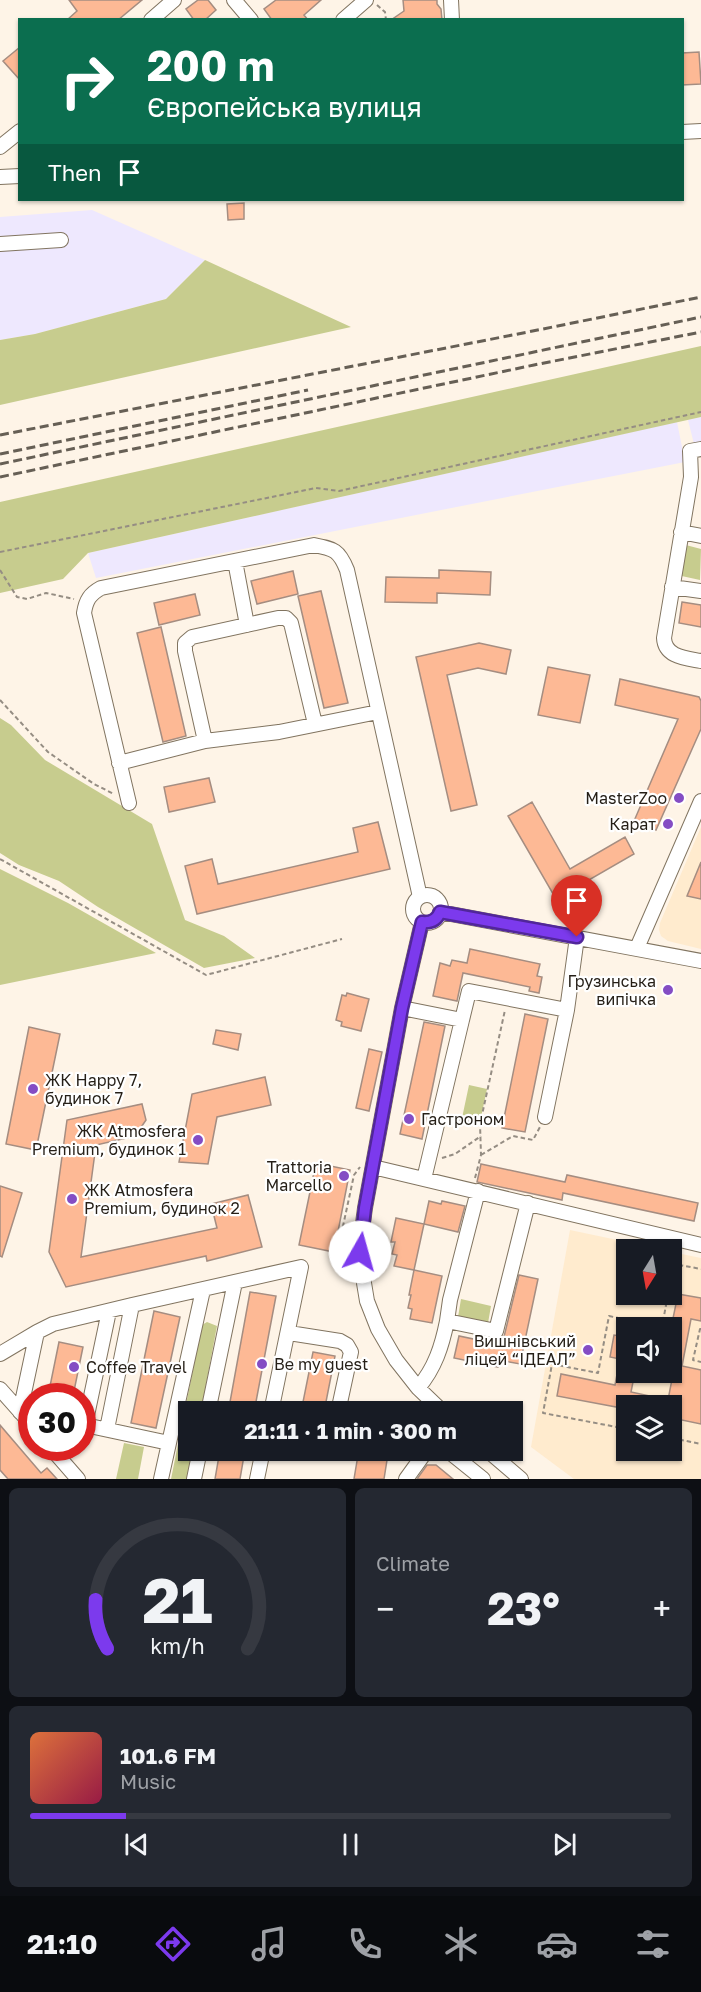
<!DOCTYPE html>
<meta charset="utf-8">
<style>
:root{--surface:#171b24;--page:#242831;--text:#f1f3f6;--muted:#9ea1a6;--line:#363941;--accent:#7c3aed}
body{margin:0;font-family:"Golos Text",sans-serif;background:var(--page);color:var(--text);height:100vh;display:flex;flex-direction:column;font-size:22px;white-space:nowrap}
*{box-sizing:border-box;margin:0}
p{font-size:20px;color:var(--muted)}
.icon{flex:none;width:33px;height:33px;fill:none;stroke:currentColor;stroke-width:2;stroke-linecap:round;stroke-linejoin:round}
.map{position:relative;height:1479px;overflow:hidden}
.sheet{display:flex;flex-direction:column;gap:9px;padding:9px;background:#0d0f14;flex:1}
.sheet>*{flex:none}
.hud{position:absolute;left:18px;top:18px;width:666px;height:183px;border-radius:0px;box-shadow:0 2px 4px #0004;background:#0b6e4f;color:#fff;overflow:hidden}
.needle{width:39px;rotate:191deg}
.buttons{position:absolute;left:616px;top:1239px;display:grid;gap:12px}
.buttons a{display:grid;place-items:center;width:66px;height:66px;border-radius:0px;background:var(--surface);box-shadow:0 2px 4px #0004;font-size:30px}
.speed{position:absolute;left:18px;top:1383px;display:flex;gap:12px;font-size:30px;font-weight:700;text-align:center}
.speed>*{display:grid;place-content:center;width:78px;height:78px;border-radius:50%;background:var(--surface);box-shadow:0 2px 4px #0004;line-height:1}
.speed .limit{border:9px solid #d22;background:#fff;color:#111}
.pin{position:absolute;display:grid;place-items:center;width:51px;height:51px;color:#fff;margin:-62px -26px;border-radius:50% 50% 50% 0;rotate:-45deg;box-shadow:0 0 6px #0007}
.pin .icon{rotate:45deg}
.me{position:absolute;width:66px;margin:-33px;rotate:7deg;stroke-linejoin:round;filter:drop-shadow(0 0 4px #0008)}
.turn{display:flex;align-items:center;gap:21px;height:126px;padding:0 30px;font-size:27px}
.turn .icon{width:78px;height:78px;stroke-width:2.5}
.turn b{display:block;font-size:42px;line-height:51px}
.then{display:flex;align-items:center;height:57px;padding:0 30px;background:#0003;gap:12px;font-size:22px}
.big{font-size:45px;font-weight:700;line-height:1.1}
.sheet .widget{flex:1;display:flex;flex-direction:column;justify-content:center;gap:9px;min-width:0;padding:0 21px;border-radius:9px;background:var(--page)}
.sheet .dial{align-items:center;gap:0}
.dial svg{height:156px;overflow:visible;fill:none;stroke:var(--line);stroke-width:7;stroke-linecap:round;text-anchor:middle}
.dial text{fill:var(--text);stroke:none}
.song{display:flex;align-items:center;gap:18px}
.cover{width:72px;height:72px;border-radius:9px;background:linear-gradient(135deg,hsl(20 70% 55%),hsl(340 70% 35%))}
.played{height:6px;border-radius:3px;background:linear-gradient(90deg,var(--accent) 15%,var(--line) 15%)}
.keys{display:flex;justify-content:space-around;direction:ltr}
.heat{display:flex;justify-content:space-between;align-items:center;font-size:33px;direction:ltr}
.sheet .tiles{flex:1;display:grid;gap:9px;grid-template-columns:1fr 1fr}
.widget:last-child{grid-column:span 2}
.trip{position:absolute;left:178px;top:1401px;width:345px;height:60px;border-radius:0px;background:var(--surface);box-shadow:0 2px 4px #0004;font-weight:700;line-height:60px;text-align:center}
.menu{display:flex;height:96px;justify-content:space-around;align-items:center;background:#090b0e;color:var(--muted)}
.menu .icon{width:42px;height:42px}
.menu .on{color:var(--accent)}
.menu b{font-size:27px;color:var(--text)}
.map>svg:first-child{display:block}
.built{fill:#ffebce;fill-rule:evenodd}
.industrial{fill:#eee8fe}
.green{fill:#c7cc8e}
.building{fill:#fdb995;stroke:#a58d81;stroke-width:1.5}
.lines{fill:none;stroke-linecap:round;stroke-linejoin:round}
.minor-casing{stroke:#817460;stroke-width:16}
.path{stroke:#958d83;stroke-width:2;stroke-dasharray:4.5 3;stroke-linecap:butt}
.minor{stroke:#fff;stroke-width:14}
.rail{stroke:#665f55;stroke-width:3;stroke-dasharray:9 4.5;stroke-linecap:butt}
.route-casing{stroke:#51269a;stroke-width:15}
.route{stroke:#7c3aed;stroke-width:10}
.poi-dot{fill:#844dc4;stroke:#fff;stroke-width:2}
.labels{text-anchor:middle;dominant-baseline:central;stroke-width:4.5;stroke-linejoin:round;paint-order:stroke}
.poi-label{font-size:16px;fill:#251f17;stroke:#fff;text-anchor:end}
</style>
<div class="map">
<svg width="701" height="1479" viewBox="0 0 701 1479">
<rect width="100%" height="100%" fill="#fef4e7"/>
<!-- built -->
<path class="built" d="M 701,827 L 701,949 L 668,941 L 661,936 L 659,930 L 660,923 Z
M 570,1230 L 660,1249 L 627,1250 L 627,1294 L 672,1294 L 672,1252 L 701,1258 L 701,1479 L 574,1479 L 531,1447 ZM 627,1328 L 672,1328 L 672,1372 L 627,1372 ZM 627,1406 L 672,1406 L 672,1450 L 627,1450 Z"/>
<!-- industrial -->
<path class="industrial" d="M 92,210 L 205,260 L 166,299 L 35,334 L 0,340 L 0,217 Z
M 701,417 L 701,442 L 694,444 L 688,420 Z
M 677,422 L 685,462 L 96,578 L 88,553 Z"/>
<!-- green -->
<path class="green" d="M 205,260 L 351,327 L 0,405 L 0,340 L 35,334 L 166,299 Z
M 701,346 L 701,417 L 88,553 L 63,579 L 0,593 L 0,502 Z
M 682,544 L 701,549 L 700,580 L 677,575 Z
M 0,718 L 11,725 L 45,760 L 152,824 L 185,920 L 224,936 L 255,958 L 204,968 L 98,907 L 59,881 L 19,865 L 0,853 Z
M 0,869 L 68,903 L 156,953 L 0,985 Z
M 469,1085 L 487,1089 L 480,1122 L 462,1118 Z
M 461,1299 L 491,1306 L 488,1323 L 458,1317 Z
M 207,1322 L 217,1326 L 201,1411 L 189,1412 L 189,1450 L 194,1451 L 189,1479 L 171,1479 L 202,1325 Z
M 124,1443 L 144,1447 L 138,1479 L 116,1479 Z"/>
<!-- building -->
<path class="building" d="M 69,0 L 142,0 L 118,20 L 67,20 L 77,11 Z
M 198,0 L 208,0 L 216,10 L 205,20 L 194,20 L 186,9 Z
M 276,0 L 321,0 L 304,15 L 308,20 L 272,20 L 264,9 Z
M 403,0 L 437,0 L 437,4 L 441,9 L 442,20 L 391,20 L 404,11 Z
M 20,47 L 20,80 L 3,61 Z
M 699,52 L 701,84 L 682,85 L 682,53 Z
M 244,203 L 244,219 L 228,220 L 227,204 Z
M 439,570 L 491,572 L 490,595 L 437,593 L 437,603 L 385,602 L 386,577 L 439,578 Z
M 293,571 L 298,594 L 257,604 L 251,581 Z
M 321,591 L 348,703 L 324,708 L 298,596 Z
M 195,594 L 200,615 L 159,625 L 154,603 Z
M 682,602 L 701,605 L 701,627 L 679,623 Z
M 161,627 L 186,736 L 163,742 L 137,633 Z
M 479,643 L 511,650 L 506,674 L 478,668 L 447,675 L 477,805 L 451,811 L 416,657 Z
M 548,667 L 590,675 L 580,723 L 538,715 Z
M 620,679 L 699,697 L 701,701 L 701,729 L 656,830 L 634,821 L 678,719 L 615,705 Z
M 209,778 L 215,802 L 169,812 L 164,787 Z
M 532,802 L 570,869 L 625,837 L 634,854 L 556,899 L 508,816 Z
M 378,822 L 390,869 L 197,914 L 185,866 L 212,859 L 218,884 L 358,852 L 353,828 Z
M 701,862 L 701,899 L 687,896 Z
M 470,949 L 540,964 L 537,976 L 542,977 L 539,993 L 529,991 L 530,987 L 463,973 L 457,1001 L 433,996 L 440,963 L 450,966 L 452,960 L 467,963 Z
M 347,993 L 369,999 L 361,1031 L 341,1026 L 342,1022 L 336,1020 L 342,995 L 346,996 Z
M 525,1014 L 548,1019 L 525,1132 L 502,1128 Z
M 424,1022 L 445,1026 L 422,1139 L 400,1134 Z
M 29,1027 L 60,1034 L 36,1150 L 6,1144 Z
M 216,1030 L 241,1034 L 238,1050 L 213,1044 Z
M 369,1049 L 382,1052 L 369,1111 L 356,1108 Z
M 265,1077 L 271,1105 L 217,1117 L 208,1164 L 179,1162 L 192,1094 Z
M 142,1104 L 146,1120 L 135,1136 L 96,1145 L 81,1257 L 217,1228 L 211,1204 L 248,1195 L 262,1247 L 207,1261 L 206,1256 L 66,1287 L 49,1252 L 67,1120 Z
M 316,1163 L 350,1170 L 334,1252 L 299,1245 Z
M 481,1164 L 565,1182 L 567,1175 L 698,1203 L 694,1221 L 563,1193 L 562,1200 L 477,1182 Z
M 0,1186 L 22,1193 L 2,1257 L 0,1256 Z
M 429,1201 L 441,1204 L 442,1201 L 465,1206 L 458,1232 L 424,1224 Z
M 396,1218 L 424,1224 L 414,1270 L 394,1266 L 397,1255 L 392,1254 L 395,1242 L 391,1242 Z
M 414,1270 L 442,1276 L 432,1323 L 410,1319 L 412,1309 L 408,1308 L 411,1295 L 409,1295 Z
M 519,1275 L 538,1279 L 520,1364 L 499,1360 L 498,1367 L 454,1358 L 459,1336 L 502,1345 Z
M 250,1292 L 276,1296 L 255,1407 L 230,1402 Z
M 678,1294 L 701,1298 L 701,1321 L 691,1319 L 682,1366 L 701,1370 L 701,1424 L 672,1418 L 672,1406 L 627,1406 L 627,1409 L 557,1396 L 561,1374 L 615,1385 L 620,1359 L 610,1357 L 614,1335 L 627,1337 L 627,1372 L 635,1372 L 631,1392 L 668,1400 L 674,1369 L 672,1369 L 671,1328 Z
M 154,1311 L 180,1317 L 156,1428 L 131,1423 Z
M 59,1342 L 83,1347 L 73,1396 L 48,1396 Z
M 313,1352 L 335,1356 L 324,1412 L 301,1412 Z
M 0,1425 L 41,1473 L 47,1468 L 57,1479 L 8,1479 L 0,1470 Z
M 220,1450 L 245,1450 L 240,1479 L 215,1479 Z
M 358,1455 L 387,1460 L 384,1479 L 354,1479 Z
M 427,1465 L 436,1465 L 453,1479 L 417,1479 Z"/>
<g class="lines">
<defs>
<path id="minor" d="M 234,0 L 251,20
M 451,0 L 452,20
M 151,20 L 174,0
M 343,20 L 366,0
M 682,132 L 701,131
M 0,147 L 20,131
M 0,177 L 20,176
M 0,244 L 61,240
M 701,449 L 690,451 L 691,477 L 664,638 C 665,657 685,658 701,661
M 681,532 L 701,536
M 235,561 L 247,625
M 672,587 L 701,591
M 205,741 L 185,651 L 185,643 L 192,637 L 278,618 L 286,618 L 291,623 L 315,724
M 119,763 L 205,741 L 279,732 L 378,712
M 129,803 L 84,613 C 86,600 90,594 101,588 L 314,545 C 334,549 339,550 347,570 L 420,897
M413 909a14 14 0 1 1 28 0a14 14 0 1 1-28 0Z
M 440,912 L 701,961
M 422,922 L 402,1008 L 365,1208 L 359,1253 L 367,1301 L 378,1329 L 396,1360 L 418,1388 L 443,1412
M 637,948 L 701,801
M 402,1008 L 462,1020 L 469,991 L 567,1010
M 545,1117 L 567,1010 L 577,937
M 373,1167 L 701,1245
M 424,1179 L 462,1020
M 109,1311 L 85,1425 L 169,1443
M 447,1321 L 450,1300 L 478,1191
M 289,1333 L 340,1341 L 347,1345 L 351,1352 L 338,1412
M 0,1354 L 37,1332
M 418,1388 C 435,1368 442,1346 447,1321 L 496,1331 L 528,1203
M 0,1389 L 32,1425
M 208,1412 L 235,1282
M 32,1414 L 20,1412 L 37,1332 L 53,1324 L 132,1305 L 301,1267 L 271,1412
M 107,1429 L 132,1305
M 51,1448 L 78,1479
M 447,1450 L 483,1479
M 487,1450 L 521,1479
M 161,1479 L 203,1290
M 194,1479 L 200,1450
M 257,1479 L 263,1450
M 406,1479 L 427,1450"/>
</defs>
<!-- minor casing -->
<use href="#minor" class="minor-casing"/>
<!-- path -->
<path class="path" d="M 377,5 L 385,12 L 386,20
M 0,552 L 316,488 L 339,491 L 701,412
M 0,570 L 17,597 L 27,599 L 46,593 L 74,599
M 0,700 L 48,752 L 94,784 L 114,794
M 0,859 L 206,975 L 342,939
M 451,1118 L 480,1124
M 481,1155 L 513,1136 L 533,1140 L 540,1127
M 442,1158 L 455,1154 L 481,1136
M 475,1178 L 481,1155 L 480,1124 L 505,1010
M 347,1255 L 340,1240 L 354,1175 L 360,1167
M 672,1274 L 674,1264 L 701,1269
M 701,1329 L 700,1329 L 693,1360 L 701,1362
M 627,1429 L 543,1413 L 552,1364 L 598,1373 L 609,1316 L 662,1327 L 668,1294
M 672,1438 L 701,1444"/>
<!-- minor -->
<use href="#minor" class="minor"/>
<!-- rail -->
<path class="rail" d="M 0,435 L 528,332 L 701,297
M 0,454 L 308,390
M 0,464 L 701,317
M 0,477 L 534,365 L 701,332"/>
</g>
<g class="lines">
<defs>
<path id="route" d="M 360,1252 L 365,1208 L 402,1008 L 422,922 C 431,923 437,920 440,912 L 577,937"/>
</defs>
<!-- route casing -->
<use href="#route" class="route-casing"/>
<!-- route -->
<use href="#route" class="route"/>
</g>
<!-- markers -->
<g class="poi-dot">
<circle cx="679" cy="798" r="6"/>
<circle cx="668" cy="824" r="6"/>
<circle cx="668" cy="990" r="6"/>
<circle cx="33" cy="1089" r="6"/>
<circle cx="409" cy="1119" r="6"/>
<circle cx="198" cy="1140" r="6"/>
<circle cx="344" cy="1176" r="6"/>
<circle cx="72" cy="1199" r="6"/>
<circle cx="588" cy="1350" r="6"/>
<circle cx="262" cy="1364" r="6"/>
<circle cx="74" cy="1367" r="6"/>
</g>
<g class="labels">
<!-- poi labels -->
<g class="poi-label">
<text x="667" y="798">MasterZoo</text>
<text x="656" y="824">Карат</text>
<text x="656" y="981">Грузинська<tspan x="656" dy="18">випічка</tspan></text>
<text x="45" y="1080" text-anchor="start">ЖК Happy 7,<tspan x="45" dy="18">будинок 7</tspan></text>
<text x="421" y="1119" text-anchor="start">Гастроном</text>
<text x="186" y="1131">ЖК Atmosfera<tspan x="186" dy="18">Premium, будинок 1</tspan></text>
<text x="332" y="1167">Trattoria<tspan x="332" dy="18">Marcello</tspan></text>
<text x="84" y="1190" text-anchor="start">ЖК Atmosfera<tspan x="84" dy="18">Premium, будинок 2</tspan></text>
<text x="576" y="1341">Вишнівський<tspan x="576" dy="18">ліцей “ІДЕАЛ”</tspan></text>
<text x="274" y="1364" text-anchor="start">Be my guest</text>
<text x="86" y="1367" text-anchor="start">Coffee Travel</text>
</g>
</g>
</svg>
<div class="buttons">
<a><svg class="needle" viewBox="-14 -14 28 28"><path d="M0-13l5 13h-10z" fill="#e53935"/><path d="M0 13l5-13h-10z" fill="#9ea1a6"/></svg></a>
<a><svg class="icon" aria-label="sound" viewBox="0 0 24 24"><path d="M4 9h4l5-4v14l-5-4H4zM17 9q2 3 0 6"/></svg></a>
<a><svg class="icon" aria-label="layers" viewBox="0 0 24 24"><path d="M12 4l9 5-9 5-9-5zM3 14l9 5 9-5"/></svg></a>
</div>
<div class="speed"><div class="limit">30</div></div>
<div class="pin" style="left:577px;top:937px;background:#d93025"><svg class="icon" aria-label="arrive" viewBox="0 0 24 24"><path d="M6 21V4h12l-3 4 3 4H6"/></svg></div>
<svg class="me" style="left:360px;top:1252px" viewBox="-20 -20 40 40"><circle r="19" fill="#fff"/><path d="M0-13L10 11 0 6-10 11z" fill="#7c3aed"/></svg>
<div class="trip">21:11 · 1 min · 300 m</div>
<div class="hud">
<div class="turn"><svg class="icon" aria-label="right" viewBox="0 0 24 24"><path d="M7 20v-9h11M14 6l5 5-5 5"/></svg><div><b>200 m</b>Європейська вулиця</div></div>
<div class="then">Then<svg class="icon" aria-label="arrive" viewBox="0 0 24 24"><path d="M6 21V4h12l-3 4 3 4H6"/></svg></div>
</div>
</div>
<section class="sheet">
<div class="tiles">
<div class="widget dial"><svg viewBox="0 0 100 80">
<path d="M14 69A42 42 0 1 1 86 69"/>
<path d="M14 69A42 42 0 0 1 8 44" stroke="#7c3aed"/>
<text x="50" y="56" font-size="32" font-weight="700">21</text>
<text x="50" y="72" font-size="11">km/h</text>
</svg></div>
<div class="widget"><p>Climate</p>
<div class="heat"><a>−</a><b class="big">23°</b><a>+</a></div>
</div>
<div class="widget">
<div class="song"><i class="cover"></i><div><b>101.6 FM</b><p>Music</p></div></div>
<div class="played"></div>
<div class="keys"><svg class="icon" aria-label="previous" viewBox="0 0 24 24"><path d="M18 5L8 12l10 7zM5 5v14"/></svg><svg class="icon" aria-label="pause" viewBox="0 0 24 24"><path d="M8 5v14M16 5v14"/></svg><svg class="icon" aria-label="next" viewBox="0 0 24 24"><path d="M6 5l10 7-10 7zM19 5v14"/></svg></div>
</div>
</div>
</section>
<nav class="menu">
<b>21:10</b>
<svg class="icon on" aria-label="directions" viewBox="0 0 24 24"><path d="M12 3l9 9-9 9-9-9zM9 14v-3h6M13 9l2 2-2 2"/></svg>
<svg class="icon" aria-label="music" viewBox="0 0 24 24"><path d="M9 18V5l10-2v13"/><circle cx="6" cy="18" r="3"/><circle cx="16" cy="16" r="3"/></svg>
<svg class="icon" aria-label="phone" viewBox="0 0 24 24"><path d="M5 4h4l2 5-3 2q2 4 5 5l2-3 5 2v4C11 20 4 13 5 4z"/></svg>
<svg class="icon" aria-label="climate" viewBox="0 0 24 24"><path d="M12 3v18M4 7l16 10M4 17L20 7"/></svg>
<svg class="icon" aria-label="car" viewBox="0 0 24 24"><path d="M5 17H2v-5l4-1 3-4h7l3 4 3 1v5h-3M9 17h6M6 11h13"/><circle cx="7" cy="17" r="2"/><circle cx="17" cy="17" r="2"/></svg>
<svg class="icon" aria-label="filters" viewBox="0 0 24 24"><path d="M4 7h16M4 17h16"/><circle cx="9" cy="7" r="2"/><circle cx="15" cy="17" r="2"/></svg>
</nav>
